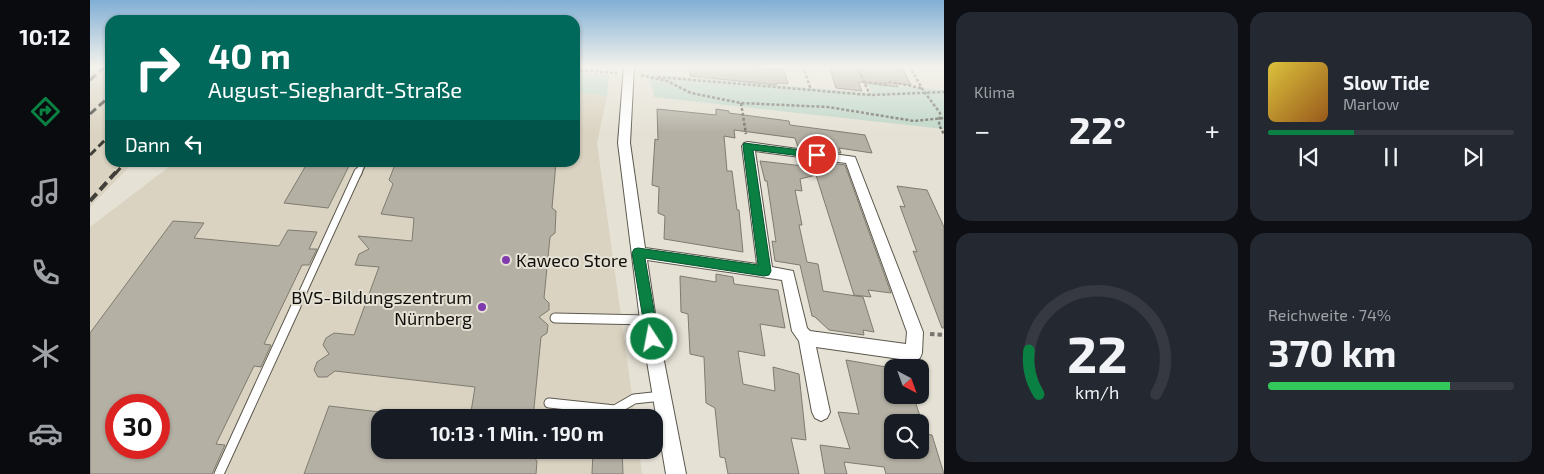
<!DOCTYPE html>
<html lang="de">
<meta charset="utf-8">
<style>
:root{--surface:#171b24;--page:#242831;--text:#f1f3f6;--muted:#9ea1a6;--line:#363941;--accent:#0b8043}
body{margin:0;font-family:"Exo 2",sans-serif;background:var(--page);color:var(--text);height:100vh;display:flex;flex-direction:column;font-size:19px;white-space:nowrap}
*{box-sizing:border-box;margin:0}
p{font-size:16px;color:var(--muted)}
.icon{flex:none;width:28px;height:28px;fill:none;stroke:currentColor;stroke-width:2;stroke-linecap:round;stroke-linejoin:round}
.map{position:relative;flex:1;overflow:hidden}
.drawer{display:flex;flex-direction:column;gap:12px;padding:12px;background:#0d0f14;width:600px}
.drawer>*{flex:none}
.banner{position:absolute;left:15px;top:15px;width:475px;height:152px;border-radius:15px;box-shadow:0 1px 4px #0004;background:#00695c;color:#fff;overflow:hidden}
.needle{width:32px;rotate:139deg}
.buttons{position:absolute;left:794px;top:359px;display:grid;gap:10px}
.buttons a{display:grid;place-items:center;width:45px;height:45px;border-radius:10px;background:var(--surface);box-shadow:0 1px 4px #0004;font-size:25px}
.speed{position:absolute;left:15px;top:394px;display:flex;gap:10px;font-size:25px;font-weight:700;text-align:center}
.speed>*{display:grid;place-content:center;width:65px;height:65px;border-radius:50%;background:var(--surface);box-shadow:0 1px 4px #0004;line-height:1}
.speed .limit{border:8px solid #d22;background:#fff;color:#111}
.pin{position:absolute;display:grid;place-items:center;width:42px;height:42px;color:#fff;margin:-21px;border:2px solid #fff;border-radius:50%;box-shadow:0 1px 5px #0007}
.me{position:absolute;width:55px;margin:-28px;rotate:349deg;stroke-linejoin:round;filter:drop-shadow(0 0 4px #0008)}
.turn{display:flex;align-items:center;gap:18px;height:105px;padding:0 20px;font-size:22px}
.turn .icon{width:65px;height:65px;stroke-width:2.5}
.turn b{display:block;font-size:35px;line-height:42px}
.then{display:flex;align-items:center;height:48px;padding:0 20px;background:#0003;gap:10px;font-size:19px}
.big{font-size:38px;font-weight:700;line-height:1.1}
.drawer .widget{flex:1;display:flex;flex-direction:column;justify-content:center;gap:8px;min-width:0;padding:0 18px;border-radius:15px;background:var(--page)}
.drawer .dial{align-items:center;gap:0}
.dial svg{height:130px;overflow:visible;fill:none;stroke:var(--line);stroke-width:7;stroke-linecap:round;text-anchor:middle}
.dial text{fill:var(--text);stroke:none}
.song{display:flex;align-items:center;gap:15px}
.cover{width:60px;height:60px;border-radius:8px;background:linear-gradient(135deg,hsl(50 70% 55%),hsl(30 70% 35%))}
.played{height:5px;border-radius:2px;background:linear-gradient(90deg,var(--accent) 35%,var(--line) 35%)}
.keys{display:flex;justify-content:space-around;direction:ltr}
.heat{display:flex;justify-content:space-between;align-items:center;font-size:28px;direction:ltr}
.charge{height:8px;border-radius:4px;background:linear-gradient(90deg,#34c759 74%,var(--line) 0)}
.drawer .tiles{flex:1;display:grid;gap:12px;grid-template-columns:repeat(2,1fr)}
.trip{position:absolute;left:281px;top:409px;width:292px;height:50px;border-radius:15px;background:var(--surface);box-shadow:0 1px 4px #0004;font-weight:700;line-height:50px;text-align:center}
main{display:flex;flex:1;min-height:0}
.dock{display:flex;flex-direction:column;width:90px;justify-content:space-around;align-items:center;background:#090b0e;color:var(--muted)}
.dock .icon{width:35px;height:35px}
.dock .active{color:var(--accent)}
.dock b{font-size:22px;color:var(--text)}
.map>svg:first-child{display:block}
.built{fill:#dbd3c1;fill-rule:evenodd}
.green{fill:#bfd7c8}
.building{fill:#b4b0a4;stroke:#7f7b70;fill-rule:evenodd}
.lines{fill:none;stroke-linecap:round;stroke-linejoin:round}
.service-far2-casing{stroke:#5c584e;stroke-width:8}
.service-far1-casing{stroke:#5c584e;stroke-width:9}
.service-casing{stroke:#5c584e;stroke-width:11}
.minor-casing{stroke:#5c584e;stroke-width:2}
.path-far1{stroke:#77756d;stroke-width:2.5;stroke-dasharray:3 2;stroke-linecap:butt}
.path{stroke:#77756d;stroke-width:4;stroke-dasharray:4.5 3;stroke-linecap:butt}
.service-far2{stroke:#fff;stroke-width:5.5}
.service-far1{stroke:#fff;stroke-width:7}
.service{stroke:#fff;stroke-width:9}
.minor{fill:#fff;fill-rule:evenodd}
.rail-far1{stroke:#413f39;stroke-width:3;stroke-dasharray:8 4;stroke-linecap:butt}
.rail{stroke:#413f39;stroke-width:4;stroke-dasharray:10 5;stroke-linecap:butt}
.route{fill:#0b8043;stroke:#07532c}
.poi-dot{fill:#803aad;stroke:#e5e1d5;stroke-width:2}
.labels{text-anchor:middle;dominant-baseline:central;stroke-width:4;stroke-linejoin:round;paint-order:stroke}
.poi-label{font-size:18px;fill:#0f0d09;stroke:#e5e1d5;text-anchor:start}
</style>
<main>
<nav class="dock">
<b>10:12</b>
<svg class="icon active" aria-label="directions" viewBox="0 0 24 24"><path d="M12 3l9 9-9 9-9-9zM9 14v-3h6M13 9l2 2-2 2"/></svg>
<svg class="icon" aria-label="music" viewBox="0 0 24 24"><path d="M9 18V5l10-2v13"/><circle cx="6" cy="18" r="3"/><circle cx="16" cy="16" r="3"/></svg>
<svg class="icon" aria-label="phone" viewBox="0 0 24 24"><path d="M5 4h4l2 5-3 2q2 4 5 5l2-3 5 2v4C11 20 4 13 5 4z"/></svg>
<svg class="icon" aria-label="climate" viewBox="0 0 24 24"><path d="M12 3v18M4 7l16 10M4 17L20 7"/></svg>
<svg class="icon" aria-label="car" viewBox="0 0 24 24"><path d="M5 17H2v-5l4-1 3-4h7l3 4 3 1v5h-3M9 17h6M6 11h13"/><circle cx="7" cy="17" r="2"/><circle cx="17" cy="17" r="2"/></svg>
</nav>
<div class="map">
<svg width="854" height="474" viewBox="0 0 854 474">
<rect width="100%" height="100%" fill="#e5e1d5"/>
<!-- built -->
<path class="built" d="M 0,66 L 20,66 L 20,162 L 43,163 L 0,207 Z
M 485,92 L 517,96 L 507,143 L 545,417 L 290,418 L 290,450 L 549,450 L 552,474 L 0,474 L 0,227 L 84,163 L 485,162 ZM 26,405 L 69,405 L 69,448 L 26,448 Z"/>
<!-- green -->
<path class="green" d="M 485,73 L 519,75 L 517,96 L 485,92 Z
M 559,74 L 782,93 L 778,84 L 854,90 L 854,129 L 564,97 Z"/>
<!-- building -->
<path class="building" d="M 600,66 L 652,66 L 694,70 L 698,84 L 686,83 L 687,85 L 600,76 Z
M 739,66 L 811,66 L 821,85 L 806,83 L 808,87 L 768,82 L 772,91 L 746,88 Z
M 567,109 L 626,115 L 626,109 L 639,111 L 639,113 L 699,121 L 700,125 L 775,135 L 782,153 L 749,148 L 751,153 L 708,147 L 705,138 L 644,130 L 645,138 L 634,136 L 637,171 L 642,171 L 647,210 L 649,210 L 653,252 L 574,239 L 575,216 L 568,213 L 569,187 L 562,185 L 565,139 L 568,140 Z
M 711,159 L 755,165 L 801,293 L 778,290 L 781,297 L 764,295 L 726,175 L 710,179 L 712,191 L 705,190 L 712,225 L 709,225 L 717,262 L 728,264 L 733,291 L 773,297 L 784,332 L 773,330 L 774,335 L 739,330 L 725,317 L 722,316 L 710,265 L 685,261 L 682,241 L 686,242 L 677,181 L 675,181 L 670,161 L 713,166 Z
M 218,162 L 260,164 L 238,208 L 194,203 Z
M 306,162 L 466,162 L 462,208 L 466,211 L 465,233 L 460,237 L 454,298 L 459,303 L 459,310 L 449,317 L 458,325 L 457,333 L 451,337 L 443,418 L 380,418 L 385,387 L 245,371 L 237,377 L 228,377 L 224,370 L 227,362 L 239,354 L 233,345 L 236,338 L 244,333 L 264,335 L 289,267 L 265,265 L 269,254 L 279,249 L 268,236 L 322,241 L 324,218 L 291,214 L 303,184 L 299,180 Z
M 807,186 L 837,190 L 854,227 L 854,328 L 852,328 L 823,251 L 827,252 L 810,206 L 815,207 Z
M 83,221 L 114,223 L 104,238 L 189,246 L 198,230 L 227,232 L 219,249 L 227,249 L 219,265 L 212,265 L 174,344 L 181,345 L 171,367 L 164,366 L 126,444 L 135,445 L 122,474 L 0,474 L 0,333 ZM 26,405 L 69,405 L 69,448 L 26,448 Z
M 626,274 L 643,277 L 644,284 L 688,290 L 695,328 L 670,324 L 675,356 L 648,351 L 653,384 L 685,391 L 683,367 L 709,374 L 716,440 L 701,438 L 709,474 L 638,474 L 635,458 L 630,457 L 625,408 L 616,403 L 614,357 L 600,354 L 598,314 L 591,312 L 590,276 L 626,282 Z
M 756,360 L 802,368 L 802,395 L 823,395 L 832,422 L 802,422 L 802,450 L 830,450 L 830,433 L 842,435 L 854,474 L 796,474 L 794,467 L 754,462 L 757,474 L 735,474 L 730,445 L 760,449 L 748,412 L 769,414 Z
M 239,406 L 290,412 L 290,450 L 438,450 L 447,461 L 446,474 L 214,474 Z
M 503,450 L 532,450 L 533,474 L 502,474 Z"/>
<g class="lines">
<defs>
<path id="service-far2" d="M 268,174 L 273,162"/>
<path id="service-far1" d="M 206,307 L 268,172"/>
<path id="service" d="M 465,318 L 558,320
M 459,403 L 525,410 L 544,399 L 572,396
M 129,474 L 206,306"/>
<path id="minor" d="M 534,66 L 544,66 L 540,143 L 555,248 L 667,264 L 652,146 L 654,143 L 658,142 L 765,157 L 833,332 L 832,353 L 830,358 L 824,361 L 726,347 L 740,412 L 737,418 L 731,421 L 725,418 L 722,412 L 709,341 L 702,331 L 692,280 L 557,260 L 566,320 L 596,474 L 576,474 L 550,320 L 528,143 ZM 665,151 L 756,163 L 817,332 L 816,344 L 720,331 L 717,328 L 703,271 L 682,267 Z"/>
</defs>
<!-- service-far2 casing -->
<use href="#service-far2" class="service-far2-casing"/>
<!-- service-far1 casing -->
<use href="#service-far1" class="service-far1-casing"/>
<!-- service casing -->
<use href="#service" class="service-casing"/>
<!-- minor casing -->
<use href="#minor" class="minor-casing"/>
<!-- path-far1 -->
<path class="path-far1" d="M 713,66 L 721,90
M 767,66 L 780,95
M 819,66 L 833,90 L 850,113 L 849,125 L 854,134
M 485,70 L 527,73
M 551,75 L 577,81 L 601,93 L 651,103 L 738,107 L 824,121 L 854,118
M 568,77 L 780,95 L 854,92
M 774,82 L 794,84 L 800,82 L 831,88
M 651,103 L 656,134"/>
<!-- path -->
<path class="path" d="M 840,334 L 854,335"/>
<!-- service-far2 -->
<use href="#service-far2" class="service-far2"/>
<!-- service-far1 -->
<use href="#service-far1" class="service-far1"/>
<!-- service -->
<use href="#service" class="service"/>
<!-- minor -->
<use href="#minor" class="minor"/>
<!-- rail-far1 -->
<path class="rail-far1" d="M 0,80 L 16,66
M 0,114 L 20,96
M 0,155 L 20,135
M 25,174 L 36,162"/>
<!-- rail -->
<path class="rail" d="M 0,201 L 26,172"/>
</g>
<!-- sky -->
<linearGradient id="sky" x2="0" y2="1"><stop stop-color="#81afd5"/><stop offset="0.5" stop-color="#f3f2ec"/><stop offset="1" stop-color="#f3f2ec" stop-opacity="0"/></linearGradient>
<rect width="854" height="133" fill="url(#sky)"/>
<!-- route -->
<path class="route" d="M 654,143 L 727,152 L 732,155 L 727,158 L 663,150 L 681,271 L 679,275 L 674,276 L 555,258 L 569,339 L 567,343 L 562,345 L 557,343 L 542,253 L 544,249 L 548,248 L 668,265 L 653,146 Z"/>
<!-- markers -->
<g class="poi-dot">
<circle cx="416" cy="260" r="5"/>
<circle cx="392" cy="307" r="5"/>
</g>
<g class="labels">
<!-- poi labels -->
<g class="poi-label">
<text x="426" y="260">Kaweco Store</text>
<text x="382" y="297" text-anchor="end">BVS-Bildungszentrum<tspan x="382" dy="21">Nürnberg</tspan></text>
</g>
</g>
</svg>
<div class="buttons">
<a><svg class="needle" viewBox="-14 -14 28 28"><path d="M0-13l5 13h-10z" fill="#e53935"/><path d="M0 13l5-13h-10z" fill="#9ea1a6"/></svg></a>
<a><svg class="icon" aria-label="search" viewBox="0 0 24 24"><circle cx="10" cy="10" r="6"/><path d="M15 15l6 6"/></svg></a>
</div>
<div class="speed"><div class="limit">30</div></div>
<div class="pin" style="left:727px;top:155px;background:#d93025"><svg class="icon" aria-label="arrive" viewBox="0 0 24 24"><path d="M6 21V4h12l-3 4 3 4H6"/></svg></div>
<svg class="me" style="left:562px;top:339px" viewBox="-20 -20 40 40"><circle r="17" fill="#0b8043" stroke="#fff" stroke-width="3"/><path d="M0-11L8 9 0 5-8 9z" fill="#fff"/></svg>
<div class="trip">10:13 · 1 Min. · 190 m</div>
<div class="banner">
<div class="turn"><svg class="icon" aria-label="right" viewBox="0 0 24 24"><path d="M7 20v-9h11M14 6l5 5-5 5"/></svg><div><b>40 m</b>August-Sieghardt-Straße</div></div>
<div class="then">Dann<svg class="icon" aria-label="left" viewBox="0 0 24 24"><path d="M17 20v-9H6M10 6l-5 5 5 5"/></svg></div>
</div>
</div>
<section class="drawer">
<div class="tiles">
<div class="widget"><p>Klima</p>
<div class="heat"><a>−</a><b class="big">22°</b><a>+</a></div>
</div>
<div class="widget">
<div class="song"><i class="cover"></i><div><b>Slow Tide</b><p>Marlow</p></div></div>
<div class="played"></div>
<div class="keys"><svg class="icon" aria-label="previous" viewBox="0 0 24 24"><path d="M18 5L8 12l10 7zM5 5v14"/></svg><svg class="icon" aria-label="pause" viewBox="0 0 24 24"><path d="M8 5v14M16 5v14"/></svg><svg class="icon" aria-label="next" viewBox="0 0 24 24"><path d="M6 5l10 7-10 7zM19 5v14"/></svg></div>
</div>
<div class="widget dial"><svg viewBox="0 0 100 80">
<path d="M14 69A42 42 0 1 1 86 69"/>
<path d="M14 69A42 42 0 0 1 8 42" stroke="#0b8043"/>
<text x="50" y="56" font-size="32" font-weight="700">22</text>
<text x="50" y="72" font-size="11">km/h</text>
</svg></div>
<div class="widget"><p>Reichweite · 74%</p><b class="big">370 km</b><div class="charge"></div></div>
</div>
</section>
</main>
